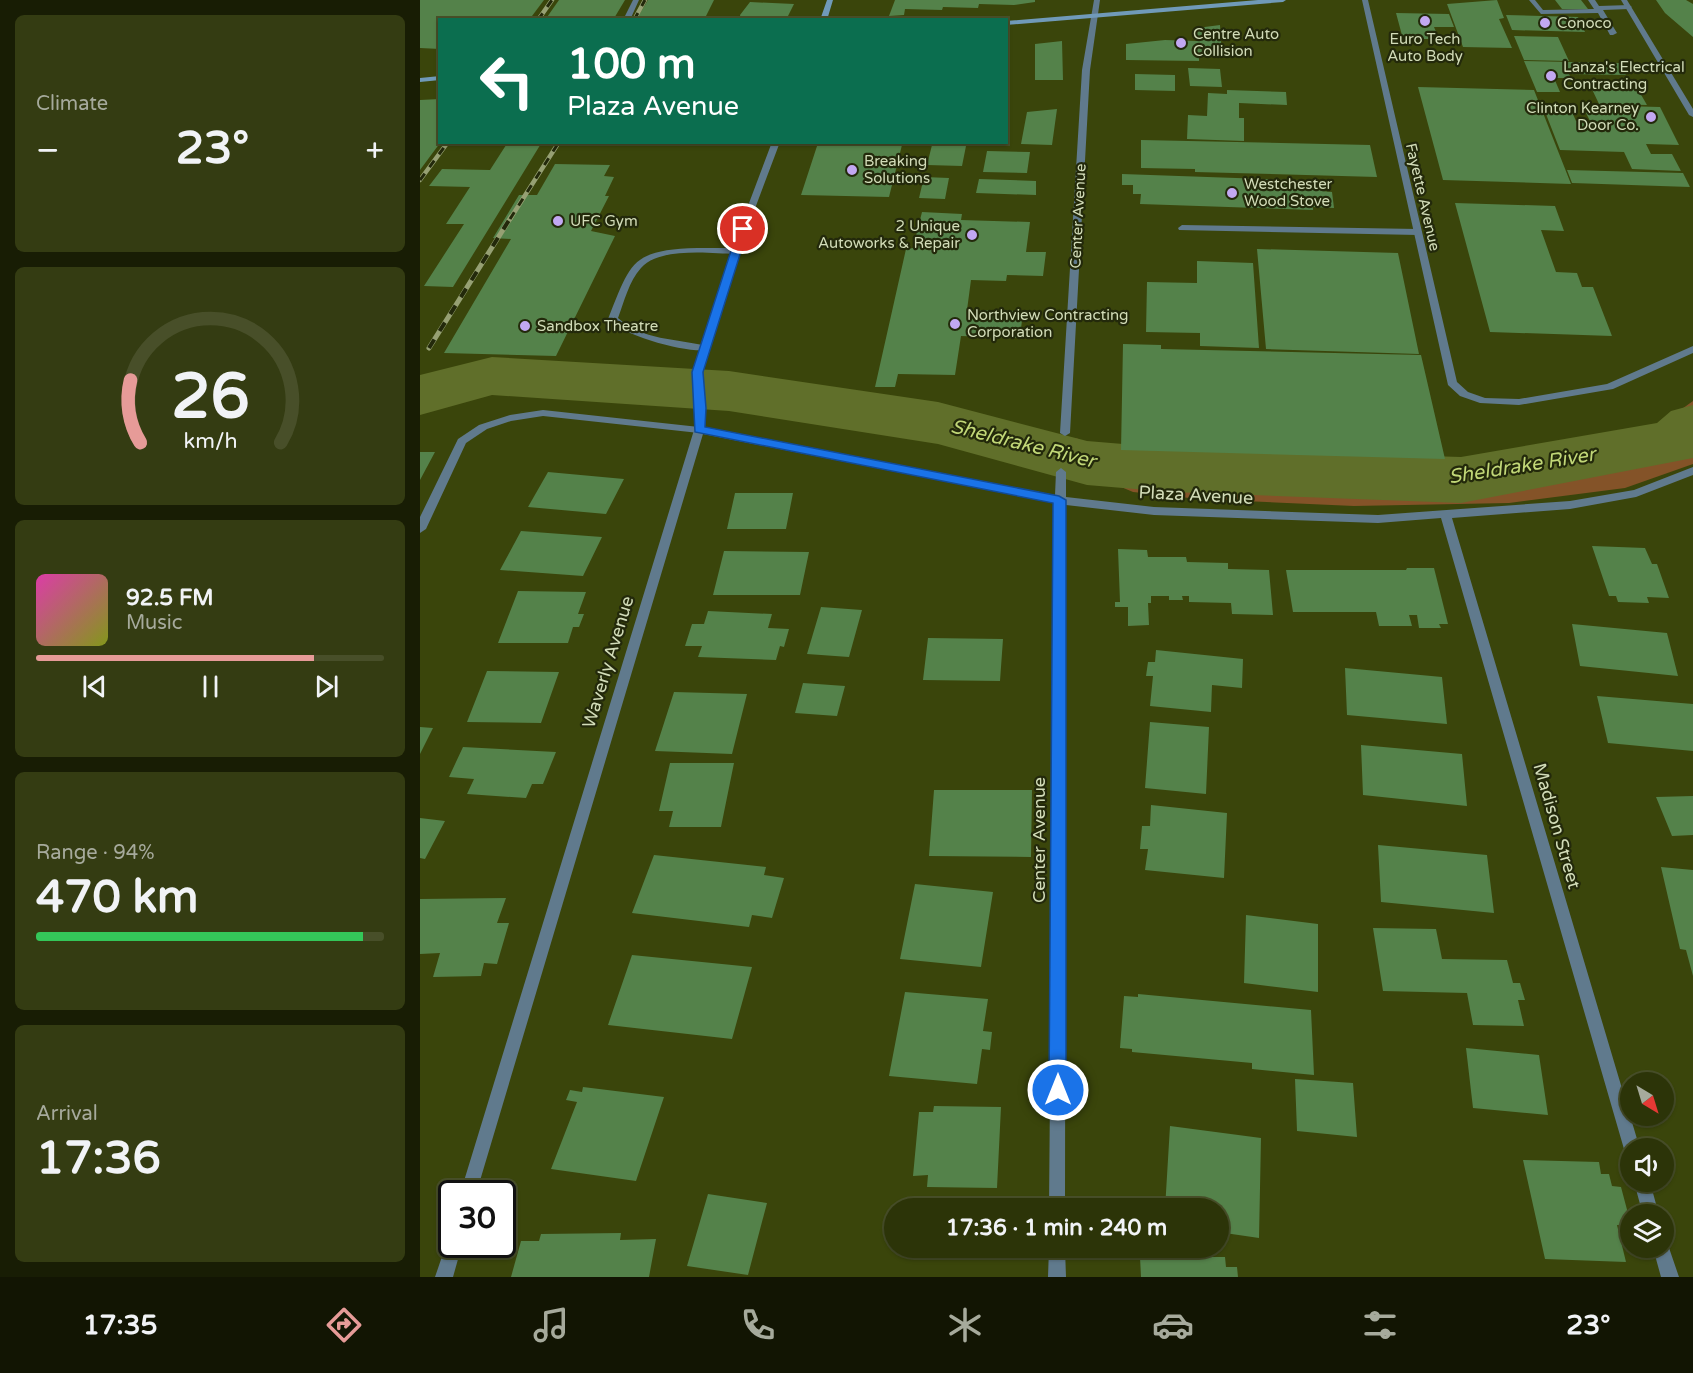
<!DOCTYPE html>
<meta charset="utf-8">
<style>
:root{--surface:#2c3408;--page:#343c12;--text:#f1f3f6;--muted:#a6aa9c;--line:#484f29;--accent:#e69b98}
body{margin:0;font-family:"Varela Round",sans-serif;background:var(--page);color:var(--text);height:100vh;display:flex;flex-direction:column;font-size:22px;white-space:nowrap}
*{box-sizing:border-box;margin:0}
p{font-size:20px;color:var(--muted)}
.icon{flex:none;width:33px;height:33px;fill:none;stroke:currentColor;stroke-width:2;stroke-linecap:round;stroke-linejoin:round}
.map{position:relative;flex:1;overflow:hidden}
.sheet{display:flex;flex-direction:column;gap:15px;padding:15px;background:#181d04;width:420px}
.sheet>*{flex:none}
.banner{position:absolute;left:18px;top:18px;width:570px;height:126px;border-radius:0px;box-shadow:0 2px 4px #0004,0 0 0 2px var(--line);background:#0b6e4f;color:#fff;overflow:hidden}
.needle{width:39px;rotate:142deg}
.buttons{position:absolute;left:1200px;top:1072px;display:grid;gap:12px}
.buttons a{display:grid;place-items:center;width:54px;height:54px;border-radius:50%;background:var(--surface);box-shadow:0 2px 4px #0004,0 0 0 2px var(--line);font-size:30px}
.speed{position:absolute;left:18px;top:1180px;display:flex;gap:12px;font-size:30px;font-weight:700;text-align:center}
.speed>*{display:grid;place-content:center;width:78px;height:78px;border-radius:50%;background:var(--surface);box-shadow:0 2px 4px #0004,0 0 0 2px var(--line);line-height:1}
.speed .limit{border:3px solid #111;border-radius:9px;background:#fff;color:#111}
.pin{position:absolute;display:grid;place-items:center;width:51px;height:51px;color:#fff;margin:-26px;border:3px solid #fff;border-radius:50%;box-shadow:0 2px 6px #0007}
.me{position:absolute;width:66px;margin:-33px;rotate:0deg;stroke-linejoin:round;filter:drop-shadow(0 0 4px #0008)}
.turn{display:flex;align-items:center;gap:21px;height:126px;padding:0 30px;font-size:27px}
.turn .icon{width:78px;height:78px;stroke-width:2.5}
.turn b{display:block;font-size:42px;line-height:51px}
.big{font-size:45px;font-weight:700;line-height:1.1}
.sheet .tile{flex:1;display:flex;flex-direction:column;justify-content:center;gap:9px;min-width:0;padding:0 21px;border-radius:9px;background:var(--page)}
.sheet .dial{align-items:center;gap:0}
.dial svg{height:156px;overflow:visible;fill:none;stroke:var(--line);stroke-width:7;stroke-linecap:round;text-anchor:middle}
.dial text{fill:var(--text);stroke:none}
.song{display:flex;align-items:center;gap:18px}
.cover{width:72px;height:72px;border-radius:9px;background:linear-gradient(135deg,hsl(320 70% 55%),hsl(70 70% 35%))}
.played{height:6px;border-radius:3px;background:linear-gradient(90deg,var(--accent) 80%,var(--line) 80%)}
.keys{display:flex;justify-content:space-around;direction:ltr}
.heat{display:flex;justify-content:space-between;align-items:center;font-size:33px;direction:ltr}
.charge{height:9px;border-radius:4px;background:linear-gradient(90deg,#34c759 94%,var(--line) 0)}
.trip{position:absolute;left:464px;top:1198px;width:345px;height:60px;border-radius:30px;background:var(--surface);box-shadow:0 2px 4px #0004,0 0 0 2px var(--line);font-weight:700;line-height:60px;text-align:center}
.tabs{display:flex;height:96px;justify-content:space-around;align-items:center;background:#121503;color:var(--muted)}
.tabs .icon{width:42px;height:42px}
.tabs .on{color:var(--accent)}
.tabs b{font-size:27px;color:var(--text)}
main{display:flex;flex:1;min-height:0}
.map>svg:first-child{display:block}
.green{fill:#845328}
.lines{fill:none;stroke-linecap:round;stroke-linejoin:round}
.river{fill:#606f2a;fill-rule:evenodd}
.building{fill:#54824a}
.lane{fill:#607a8d;fill-rule:evenodd}
.street{fill:#607a8d;fill-rule:evenodd}
.secondary{fill:#709ab9;fill-rule:evenodd}
.rail-far1-casing{stroke:#96a073;stroke-width:4.5}
.rail-casing{stroke:#96a073;stroke-width:5}
.rail-far1{stroke:#23290b;stroke-width:3;stroke-dasharray:8;stroke-linecap:butt}
.rail{stroke:#23290b;stroke-width:4;stroke-dasharray:10;stroke-linecap:butt}
.route{fill:#1a73e8;stroke:#114b97;stroke-width:1.5}
.poi-dot{fill:#c2a8f2;stroke:#23290b;stroke-width:2}
.labels{text-anchor:middle;dominant-baseline:central;stroke-width:4.5;stroke-linejoin:round;paint-order:stroke}
.far-poi-label{font-size:15px;fill:#d2dcb8;stroke:#23290b;text-anchor:start}
.far-street-label{font-size:15px;fill:#d2dcb8;stroke:#23290b}
.street-label{font-size:18px;fill:#d2dcb8;stroke:#23290b}
.water-label{font-size:20px;font-style:italic;fill:#c1d777;stroke:#23290b}
</style>
<main>
<section class="sheet">
<div class="tile"><p>Climate</p>
<div class="heat"><a>−</a><b class="big">23°</b><a>+</a></div>
</div>
<div class="tile dial"><svg viewBox="0 0 100 80">
<path d="M14 69A42 42 0 1 1 86 69"/>
<path d="M14 69A42 42 0 0 1 9 37" stroke="#e69b98"/>
<text x="50" y="56" font-size="32" font-weight="700">26</text>
<text x="50" y="72" font-size="11">km/h</text>
</svg></div>
<div class="tile">
<div class="song"><i class="cover"></i><div><b>92.5 FM</b><p>Music</p></div></div>
<div class="played"></div>
<div class="keys"><svg class="icon" aria-label="previous" viewBox="0 0 24 24"><path d="M18 5L8 12l10 7zM5 5v14"/></svg><svg class="icon" aria-label="pause" viewBox="0 0 24 24"><path d="M8 5v14M16 5v14"/></svg><svg class="icon" aria-label="next" viewBox="0 0 24 24"><path d="M6 5l10 7-10 7zM19 5v14"/></svg></div>
</div>
<div class="tile"><p>Range · 94%</p><b class="big">470 km</b><div class="charge"></div></div>
<div class="tile"><p>Arrival</p><b class="big">17:36</b></div>
</section>
<div class="map">
<svg width="1273" height="1277" viewBox="0 0 1273 1277">
<rect width="100%" height="100%" fill="#3a450b"/>
<!-- green -->
<path class="green" d="M 1273,401 L 1273,464 L 1205,488 L 1089,503 L 934,506 L 779,499 L 713,492 L 687,481 L 670,466 L 656,438 L 697,458 L 1030,470 L 1238,426 Z"/>
<g class="lines">
<!-- river -->
<path class="river" d="M 72,357 L 309,371 L 518,402 L 667,441 L 751,448 L 1041,457 L 1237,423 L 1251,411 L 1273,405 L 1273,458 L 1041,503 L 751,492 L 667,485 L 518,444 L 309,411 L 72,395 L 0,415 L 0,375 Z"/>
</g>
<!-- building -->
<path class="building" d="M 0,0 L 124,0 L 109,20 L 20,20 L 20,49 L 0,48 Z
M 139,0 L 205,0 L 193,20 L 125,20 Z
M 228,0 L 294,0 L 284,20 L 216,20 Z
M 475,0 L 615,0 L 615,2 L 594,5 L 559,4 L 558,8 L 523,7 L 522,10 L 485,9 L 484,15 L 469,16 Z
M 1077,0 L 1084,18 L 1079,19 L 1092,48 L 1043,47 L 1027,4 Z
M 1135,0 L 1161,0 L 1168,9 L 1142,9 Z
M 1236,0 L 1266,0 L 1273,4 L 1273,37 L 1245,13 Z
M 330,2 L 374,4 L 366,20 L 321,20 L 320,15 Z
M 976,13 L 1029,14 L 1034,27 L 1014,27 L 1017,34 L 1012,33 L 1014,39 L 983,39 Z
M 1086,15 L 1158,17 L 1165,32 L 1092,30 Z
M 800,25 L 802,56 L 779,56 L 779,61 L 706,60 L 706,44 L 745,40 L 777,41 L 777,28 Z
M 1094,36 L 1138,37 L 1149,61 L 1104,60 Z
M 642,41 L 643,80 L 615,80 L 615,44 Z
M 1104,61 L 1199,63 L 1206,75 L 1149,74 L 1151,78 L 1134,78 L 1140,92 L 1117,92 Z
M 768,68 L 800,69 L 802,87 L 770,86 Z
M 715,74 L 755,75 L 755,91 L 715,90 Z
M 1170,85 L 1216,86 L 1227,105 L 1179,104 Z
M 998,87 L 1114,90 L 1151,184 L 1023,180 Z
M 807,90 L 866,92 L 867,105 L 819,103 L 819,118 L 824,118 L 824,141 L 767,139 L 768,115 L 787,116 L 788,93 L 807,94 Z
M 20,99 L 20,143 L 0,170 L 0,100 Z
M 1122,104 L 1149,105 L 1156,121 L 1170,121 L 1162,105 L 1240,107 L 1259,145 L 1226,144 L 1231,154 L 1252,154 L 1261,171 L 1212,169 L 1204,152 L 1140,150 Z
M 637,109 L 632,145 L 601,144 L 607,112 Z
M 721,140 L 950,145 L 957,177 L 775,172 L 775,169 L 721,168 Z
M 88,142 L 122,142 L 33,287 L 4,286 L 44,224 L 26,224 L 50,187 L 9,186 L 22,169 L 70,170 Z
M 398,143 L 482,145 L 469,197 L 381,195 Z
M 512,145 L 546,146 L 542,166 L 507,165 Z
M 567,151 L 610,152 L 607,173 L 563,172 Z
M 135,164 L 190,165 L 184,176 L 194,177 L 185,196 L 189,196 L 171,231 L 195,236 L 136,356 L 24,353 L 91,239 L 73,238 L 99,195 L 117,195 Z
M 1147,170 L 1263,173 L 1270,187 L 1152,183 Z
M 702,174 L 901,181 L 902,191 L 912,192 L 914,208 L 893,207 L 893,210 L 720,204 L 721,194 L 713,194 L 713,185 L 702,185 Z
M 504,177 L 529,178 L 525,199 L 499,198 Z
M 559,179 L 616,181 L 616,195 L 556,193 Z
M 1035,203 L 1135,206 L 1144,231 L 1121,230 L 1136,272 L 1157,273 L 1162,287 L 1173,287 L 1192,336 L 1070,332 Z
M 502,212 L 542,214 L 541,220 L 610,222 L 606,252 L 626,252 L 623,276 L 587,275 L 586,281 L 551,280 L 547,310 L 603,311 L 600,338 L 541,336 L 535,375 L 478,374 L 475,387 L 455,387 L 486,249 L 493,248 Z
M 837,249 L 978,253 L 999,354 L 846,349 Z
M 777,261 L 833,263 L 839,348 L 780,346 L 780,333 L 726,332 L 727,282 L 777,283 Z
M 703,344 L 741,345 L 741,349 L 1001,355 L 1025,459 L 701,450 Z
M 0,452 L 15,452 L 0,480 Z
M 128,472 L 204,479 L 186,514 L 108,507 Z
M 315,493 L 373,493 L 366,529 L 307,529 Z
M 101,531 L 182,537 L 163,576 L 80,570 Z
M 1172,546 L 1225,548 L 1232,564 L 1237,564 L 1249,598 L 1227,597 L 1229,603 L 1198,602 L 1196,596 L 1189,596 Z
M 698,549 L 727,550 L 728,557 L 766,557 L 767,562 L 808,563 L 808,569 L 849,570 L 853,615 L 812,614 L 811,603 L 769,602 L 769,596 L 762,596 L 763,600 L 749,600 L 749,596 L 731,596 L 731,603 L 728,603 L 729,625 L 708,626 L 708,607 L 695,607 L 695,602 L 700,602 Z
M 304,551 L 389,552 L 380,595 L 293,595 Z
M 987,568 L 1014,568 L 1028,624 L 1019,624 L 1021,628 L 999,628 L 997,615 L 989,615 L 992,626 L 959,626 L 956,612 L 873,612 L 866,570 L 986,570 Z
M 98,591 L 166,592 L 158,614 L 164,614 L 159,627 L 153,627 L 148,643 L 78,643 Z
M 401,607 L 442,610 L 429,657 L 387,654 Z
M 288,611 L 352,614 L 348,628 L 369,629 L 364,647 L 360,646 L 356,660 L 278,657 L 282,646 L 265,646 L 272,624 L 284,624 Z
M 1152,624 L 1247,633 L 1258,676 L 1160,666 Z
M 508,638 L 583,639 L 580,681 L 503,680 Z
M 736,650 L 823,659 L 822,688 L 792,685 L 791,712 L 730,706 L 733,676 L 726,676 L 728,662 L 735,662 Z
M 925,668 L 1022,677 L 1027,724 L 927,715 Z
M 67,671 L 139,672 L 121,723 L 47,722 Z
M 383,683 L 425,686 L 417,716 L 375,713 Z
M 254,692 L 327,694 L 312,754 L 235,751 Z
M 1177,696 L 1273,704 L 1273,751 L 1188,743 Z
M 730,722 L 789,727 L 786,794 L 725,788 Z
M 0,727 L 13,728 L 0,754 Z
M 941,745 L 1042,754 L 1047,806 L 943,795 Z
M 43,747 L 136,752 L 123,784 L 112,784 L 106,798 L 47,794 L 54,779 L 29,777 Z
M 250,763 L 314,763 L 301,827 L 249,827 L 253,811 L 239,811 Z
M 514,790 L 612,790 L 611,857 L 509,856 Z
M 1273,796 L 1273,835 L 1252,836 L 1236,797 Z
M 731,805 L 807,813 L 804,878 L 725,870 L 728,849 L 720,849 L 722,826 L 730,826 Z
M 0,818 L 25,821 L 5,859 L 0,858 Z
M 958,845 L 1067,855 L 1074,913 L 961,902 Z
M 234,855 L 346,867 L 344,875 L 364,878 L 352,918 L 332,915 L 329,927 L 212,913 Z
M 1241,867 L 1273,870 L 1273,976 L 1266,950 L 1260,949 Z
M 495,884 L 573,892 L 561,967 L 480,959 Z
M 86,898 L 77,923 L 89,923 L 77,964 L 64,963 L 61,976 L 13,977 L 20,953 L 0,954 L 0,899 Z
M 826,915 L 898,924 L 898,992 L 824,983 Z
M 953,928 L 1016,929 L 1022,959 L 1087,960 L 1093,983 L 1100,983 L 1105,1000 L 1098,1000 L 1104,1026 L 1053,1025 L 1047,993 L 963,991 Z
M 212,955 L 332,967 L 312,1039 L 188,1025 Z
M 485,992 L 568,999 L 563,1031 L 572,1032 L 570,1050 L 562,1049 L 557,1084 L 469,1076 Z
M 718,994 L 891,1010 L 894,1075 L 832,1069 L 832,1063 L 712,1052 L 712,1049 L 700,1048 L 704,996 L 718,997 Z
M 1046,1048 L 1119,1055 L 1128,1115 L 1053,1108 Z
M 875,1079 L 933,1083 L 937,1137 L 877,1131 Z
M 163,1087 L 244,1097 L 216,1181 L 131,1169 L 157,1102 L 146,1100 L 150,1090 L 162,1092 Z
M 514,1106 L 581,1107 L 577,1188 L 507,1187 L 508,1175 L 493,1176 L 499,1112 L 513,1112 Z
M 750,1126 L 841,1138 L 839,1238 L 798,1232 L 798,1209 L 745,1209 Z
M 1103,1160 L 1179,1162 L 1181,1174 L 1189,1174 L 1192,1186 L 1201,1187 L 1210,1221 L 1210,1226 L 1197,1225 L 1206,1262 L 1125,1259 Z
M 288,1194 L 347,1203 L 328,1275 L 267,1266 Z
M 201,1233 L 200,1240 L 236,1239 L 229,1277 L 91,1277 L 101,1241 L 119,1241 L 121,1234 Z
M 720,1257 L 805,1257 L 806,1267 L 817,1267 L 818,1277 L 721,1277 Z"/>
<g class="lines">
<!-- lane -->
<path class="lane" d="M 1109,0 L 1115,0 L 1123,10 L 1174,9 L 1168,0 L 1175,0 L 1179,6 L 1209,5 L 1212,7 L 1209,9 L 1183,10 L 1197,33 L 1193,35 L 1190,35 L 1178,13 L 1121,14 Z
M 762,225 L 998,229 L 1002,232 L 998,235 L 759,230 L 758,228 Z
M 277,248 L 315,248 L 319,251 L 315,254 C 290,253 239,247 221,268 C 209,281 204,302 198,318 C 221,340 258,339 287,346 L 287,350 C 266,353 203,336 188,319 C 211,262 211,250 277,248 Z
M 123,410 L 279,427 L 284,430 L 279,433 L 123,416 L 91,421 L 67,429 L 46,443 L 6,529 L 0,533 L 0,517 L 38,439 L 59,425 L 90,415 Z"/>
<!-- street -->
<path class="street" d="M 213,0 L 219,0 L 210,20 L 203,20 Z
M 674,0 L 680,0 L 670,70 L 650,433 L 645,436 L 640,433 L 662,70 Z
M 942,0 L 948,0 L 1037,382 L 1048,392 L 1065,398 L 1099,399 L 1187,384 L 1273,346 L 1273,353 L 1193,389 L 1099,405 L 1060,403 L 1040,396 L 1028,385 Z
M 1201,0 L 1207,0 L 1273,109 L 1273,117 L 1269,115 Z
M 352,142 L 360,142 L 319,251 L 282,372 L 285,408 L 284,428 L 635,495 L 636,472 L 641,468 L 646,472 L 646,497 L 734,507 L 958,515 L 1150,501 L 1214,490 L 1273,467 L 1273,475 L 1216,497 L 1150,509 L 1032,518 L 1220,1149 L 1210,1149 L 1210,1156 L 1206,1155 L 1204,1149 L 1021,518 L 958,523 L 734,515 L 646,505 L 645,1209 L 629,1209 L 635,503 L 283,434 L 56,1194 L 40,1194 L 274,430 L 275,408 L 272,372 L 311,251 Z
M 1214,1182 L 1230,1182 L 1239,1215 L 1223,1215 Z
M 32,1238 L 32,1245 L 42,1245 L 33,1277 L 15,1277 L 28,1239 Z
M 1244,1241 L 1247,1242 L 1259,1277 L 1241,1277 L 1233,1248 L 1244,1248 Z
M 629,1248 L 645,1248 L 646,1277 L 628,1277 Z"/>
<!-- secondary -->
<path class="secondary" d="M 407,0 L 413,0 L 407,20 L 400,20 Z
M 838,0 L 866,0 L 863,2 L 586,25 L 586,21 Z
M 20,76 L 20,80 L 0,82 L 0,78 Z"/>
<defs>
<path id="rail-far1" d="M 118,20 L 132,0
M 214,20 L 225,0
M 0,180 L 28,142
M 90,219 L 139,142"/>
<path id="rail" d="M 9,348 L 91,217"/>
</defs>
<!-- rail-far1 casing -->
<use href="#rail-far1" class="rail-far1-casing"/>
<!-- rail casing -->
<use href="#rail" class="rail-casing"/>
<!-- rail-far1 -->
<use href="#rail-far1" class="rail-far1"/>
<!-- rail -->
<use href="#rail" class="rail"/>
</g>
<!-- route -->
<path class="route" d="M 323,226 L 328,229 L 283,372 L 286,408 L 285,427 L 639,496 L 646,500 L 646,1090 L 644,1097 L 638,1099 L 631,1097 L 629,1090 L 633,503 L 275,432 L 272,372 L 318,229 Z"/>
<!-- markers -->
<g class="poi-dot">
<circle cx="1005" cy="21" r="6"/>
<circle cx="1125" cy="23" r="6"/>
<circle cx="761" cy="43" r="6"/>
<circle cx="1131" cy="76" r="6"/>
<circle cx="1231" cy="117" r="6"/>
<circle cx="432" cy="170" r="6"/>
<circle cx="812" cy="193" r="6"/>
<circle cx="138" cy="221" r="6"/>
<circle cx="552" cy="235" r="6"/>
<circle cx="535" cy="324" r="6"/>
<circle cx="105" cy="326" r="6"/>
</g>
<g class="labels">
<!-- far-poi labels -->
<g class="far-poi-label">
<text x="1137" y="23">Conoco</text>
<text x="773" y="34">Centre Auto<tspan x="773" dy="17">Collision</tspan></text>
<text x="1005" y="39" text-anchor="middle">Euro Tech<tspan x="1005" dy="17">Auto Body</tspan></text>
<text x="1143" y="67">Lanza's Electrical<tspan x="1143" dy="17">Contracting</tspan></text>
<text x="1219" y="108" text-anchor="end">Clinton Kearney<tspan x="1219" dy="17">Door Co.</tspan></text>
<text x="444" y="161">Breaking<tspan x="444" dy="17">Solutions</tspan></text>
<text x="824" y="184">Westchester<tspan x="824" dy="17">Wood Stove</tspan></text>
<text x="150" y="221">UFC Gym</text>
<text x="540" y="226" text-anchor="end">2 Unique<tspan x="540" dy="17">Autoworks &amp; Repair</tspan></text>
<text x="547" y="315">Northview Contracting<tspan x="547" dy="17">Corporation</tspan></text>
<text x="117" y="326">Sandbox Theatre</text>
</g>
<!-- far-street labels -->
<g class="far-street-label">
<text transform="translate(1003 197) rotate(77)">Fayette Avenue</text>
<text transform="translate(658 216) rotate(-87)">Center Avenue</text>
</g>
<!-- street labels -->
<g class="street-label">
<text transform="translate(776 495) rotate(3)">Plaza Avenue</text>
<text transform="translate(188 662) rotate(-73)">Waverly Avenue</text>
<text transform="translate(1137 826) rotate(74)">Madison Street</text>
<text transform="translate(619 840) rotate(-90)">Center Avenue</text>
</g>
<!-- water labels -->
<g class="water-label">
<text transform="translate(603 444) rotate(14)">Sheldrake River</text>
<text transform="translate(1102 466) rotate(-9)">Sheldrake River</text>
</g>
</g>
</svg>
<div class="buttons">
<a><svg class="needle" viewBox="-14 -14 28 28"><path d="M0-13l5 13h-10z" fill="#e53935"/><path d="M0 13l5-13h-10z" fill="#a6aa9c"/></svg></a>
<a><svg class="icon" aria-label="sound" viewBox="0 0 24 24"><path d="M4 9h4l5-4v14l-5-4H4zM17 9q2 3 0 6"/></svg></a>
<a><svg class="icon" aria-label="layers" viewBox="0 0 24 24"><path d="M12 4l9 5-9 5-9-5zM3 14l9 5 9-5"/></svg></a>
</div>
<div class="speed"><div class="limit">30</div></div>
<div class="pin" style="left:323px;top:229px;background:#d93025"><svg class="icon" aria-label="arrive" viewBox="0 0 24 24"><path d="M6 21V4h12l-3 4 3 4H6"/></svg></div>
<svg class="me" style="left:638px;top:1090px" viewBox="-20 -20 40 40"><circle r="17" fill="#1a73e8" stroke="#fff" stroke-width="3"/><path d="M0-11L8 9 0 5-8 9z" fill="#fff"/></svg>
<div class="trip">17:36 · 1 min · 240 m</div>
<div class="banner">
<div class="turn"><svg class="icon" aria-label="left" viewBox="0 0 24 24"><path d="M17 20v-9H6M10 6l-5 5 5 5"/></svg><div><b>100 m</b>Plaza Avenue</div></div>
</div>
</div>
</main>
<nav class="tabs">
<b>17:35</b>
<svg class="icon on" aria-label="directions" viewBox="0 0 24 24"><path d="M12 3l9 9-9 9-9-9zM9 14v-3h6M13 9l2 2-2 2"/></svg>
<svg class="icon" aria-label="music" viewBox="0 0 24 24"><path d="M9 18V5l10-2v13"/><circle cx="6" cy="18" r="3"/><circle cx="16" cy="16" r="3"/></svg>
<svg class="icon" aria-label="phone" viewBox="0 0 24 24"><path d="M5 4h4l2 5-3 2q2 4 5 5l2-3 5 2v4C11 20 4 13 5 4z"/></svg>
<svg class="icon" aria-label="climate" viewBox="0 0 24 24"><path d="M12 3v18M4 7l16 10M4 17L20 7"/></svg>
<svg class="icon" aria-label="car" viewBox="0 0 24 24"><path d="M5 17H2v-5l4-1 3-4h7l3 4 3 1v5h-3M9 17h6M6 11h13"/><circle cx="7" cy="17" r="2"/><circle cx="17" cy="17" r="2"/></svg>
<svg class="icon" aria-label="filters" viewBox="0 0 24 24"><path d="M4 7h16M4 17h16"/><circle cx="9" cy="7" r="2"/><circle cx="15" cy="17" r="2"/></svg>
<b>23°</b>
</nav>
